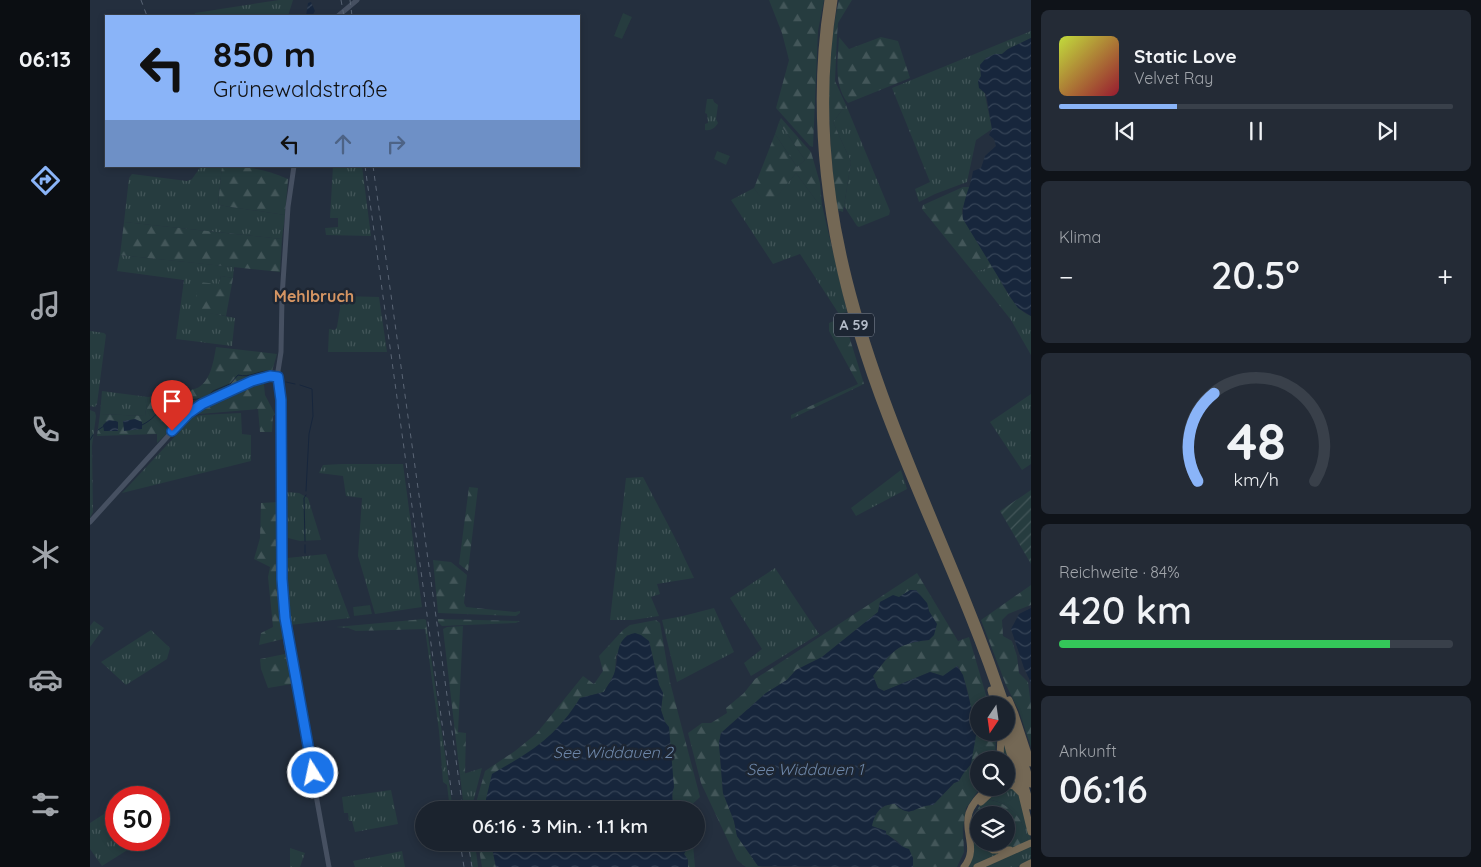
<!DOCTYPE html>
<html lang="de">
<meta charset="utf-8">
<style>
:root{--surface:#1b232e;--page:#242b36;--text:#f1f3f6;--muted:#a0a4aa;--line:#39404a;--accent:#8ab4f8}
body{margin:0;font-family:Quicksand,sans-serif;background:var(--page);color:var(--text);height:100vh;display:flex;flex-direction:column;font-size:19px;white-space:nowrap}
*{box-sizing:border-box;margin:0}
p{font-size:16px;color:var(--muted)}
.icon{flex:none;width:28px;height:28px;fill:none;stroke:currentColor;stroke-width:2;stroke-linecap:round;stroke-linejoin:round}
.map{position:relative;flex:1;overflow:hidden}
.drawer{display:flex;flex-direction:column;gap:10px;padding:10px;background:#0f1319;width:450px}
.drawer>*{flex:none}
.guide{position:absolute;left:15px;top:15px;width:475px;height:152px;border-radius:0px;box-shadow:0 2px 8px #0003,0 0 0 1px var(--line);background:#8ab4f8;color:#111;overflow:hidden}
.needle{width:32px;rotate:193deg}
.tools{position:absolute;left:880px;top:696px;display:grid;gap:10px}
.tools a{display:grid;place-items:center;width:45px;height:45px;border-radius:50%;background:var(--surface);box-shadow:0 2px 8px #0003,0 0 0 1px var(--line);font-size:25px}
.speed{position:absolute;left:15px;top:786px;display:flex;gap:10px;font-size:25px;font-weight:700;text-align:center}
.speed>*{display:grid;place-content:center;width:65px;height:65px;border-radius:50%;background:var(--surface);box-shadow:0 2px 8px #0003,0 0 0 1px var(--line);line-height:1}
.speed .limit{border:8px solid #d22;background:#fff;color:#111}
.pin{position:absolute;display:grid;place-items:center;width:42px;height:42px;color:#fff;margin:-51px -21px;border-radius:50% 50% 50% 0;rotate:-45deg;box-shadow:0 0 5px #0007}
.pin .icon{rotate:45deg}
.me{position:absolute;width:55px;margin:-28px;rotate:350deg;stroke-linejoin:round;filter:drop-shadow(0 0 4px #0008)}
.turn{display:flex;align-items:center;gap:18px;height:105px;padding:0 25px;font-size:22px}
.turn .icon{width:65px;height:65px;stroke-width:2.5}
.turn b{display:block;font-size:35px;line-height:42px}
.lanes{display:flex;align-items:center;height:48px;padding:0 25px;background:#0003;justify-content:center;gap:25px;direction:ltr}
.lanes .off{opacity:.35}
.big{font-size:38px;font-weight:600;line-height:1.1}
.drawer .card{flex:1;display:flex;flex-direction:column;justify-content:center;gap:8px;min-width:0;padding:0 18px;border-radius:8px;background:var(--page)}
.drawer .dial{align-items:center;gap:0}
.dial svg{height:130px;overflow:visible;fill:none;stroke:var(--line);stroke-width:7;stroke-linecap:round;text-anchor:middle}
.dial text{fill:var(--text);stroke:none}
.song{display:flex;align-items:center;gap:15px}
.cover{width:60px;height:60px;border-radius:8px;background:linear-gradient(135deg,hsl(70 70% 55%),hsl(350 70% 35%))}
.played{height:5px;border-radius:2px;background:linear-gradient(90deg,var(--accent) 30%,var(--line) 30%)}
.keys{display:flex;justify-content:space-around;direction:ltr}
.heat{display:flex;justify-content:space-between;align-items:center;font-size:28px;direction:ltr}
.charge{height:8px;border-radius:4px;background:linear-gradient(90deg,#34c759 84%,var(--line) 0)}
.trip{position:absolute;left:325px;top:801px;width:290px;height:50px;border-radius:25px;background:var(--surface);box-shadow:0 2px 8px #0003,0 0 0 1px var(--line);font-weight:600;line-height:50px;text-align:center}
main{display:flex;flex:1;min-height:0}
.menu{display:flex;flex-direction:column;width:90px;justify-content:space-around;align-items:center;background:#0b0e12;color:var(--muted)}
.menu .icon{width:35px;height:35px}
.menu .current{color:var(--accent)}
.menu b{font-size:22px;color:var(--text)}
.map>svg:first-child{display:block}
.grass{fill:url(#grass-tufts)}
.forest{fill:url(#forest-firs)}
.garden{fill:url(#garden-furrows)}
.pitch{fill:#263c3f}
.water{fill:url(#water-waves)}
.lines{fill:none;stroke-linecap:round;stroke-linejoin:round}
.stream{stroke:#17263c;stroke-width:1}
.secondary{stroke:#465061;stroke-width:5}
.highway{stroke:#746855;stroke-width:7}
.rail{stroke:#5a6575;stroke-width:1;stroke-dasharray:5 5;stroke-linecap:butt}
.route-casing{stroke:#114b97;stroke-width:12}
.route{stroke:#1a73e8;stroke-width:9}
.labels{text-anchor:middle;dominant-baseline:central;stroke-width:5;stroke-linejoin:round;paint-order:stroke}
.shield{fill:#1d2633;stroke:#878f9c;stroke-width:1}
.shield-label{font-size:14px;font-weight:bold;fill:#b4bcc9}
.neighbourhood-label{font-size:16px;font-weight:bold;fill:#d59563;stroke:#1d2633}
.water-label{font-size:16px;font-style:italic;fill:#6d86a8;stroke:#1d2633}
</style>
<main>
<nav class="menu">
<b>06:13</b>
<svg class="icon current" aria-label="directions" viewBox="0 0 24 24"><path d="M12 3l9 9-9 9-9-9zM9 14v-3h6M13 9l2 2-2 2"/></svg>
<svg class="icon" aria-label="music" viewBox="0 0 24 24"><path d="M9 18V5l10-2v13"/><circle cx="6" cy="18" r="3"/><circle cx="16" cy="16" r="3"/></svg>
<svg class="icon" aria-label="phone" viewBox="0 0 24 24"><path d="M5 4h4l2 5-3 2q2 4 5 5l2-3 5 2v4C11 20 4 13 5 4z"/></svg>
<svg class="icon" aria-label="climate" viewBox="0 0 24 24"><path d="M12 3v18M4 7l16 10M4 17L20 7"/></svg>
<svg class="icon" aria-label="car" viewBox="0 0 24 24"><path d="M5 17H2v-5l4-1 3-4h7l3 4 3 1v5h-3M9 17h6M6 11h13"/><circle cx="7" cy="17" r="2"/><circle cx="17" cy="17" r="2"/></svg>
<svg class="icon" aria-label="filters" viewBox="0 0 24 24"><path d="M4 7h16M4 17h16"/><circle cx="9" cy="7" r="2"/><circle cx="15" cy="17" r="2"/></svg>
</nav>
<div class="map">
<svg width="941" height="867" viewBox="0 0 941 867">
<defs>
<pattern id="grass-tufts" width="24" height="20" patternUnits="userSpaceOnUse" patternTransform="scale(1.25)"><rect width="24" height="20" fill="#263c3f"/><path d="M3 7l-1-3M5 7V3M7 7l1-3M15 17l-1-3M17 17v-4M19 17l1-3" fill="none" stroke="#435659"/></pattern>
<pattern id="forest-firs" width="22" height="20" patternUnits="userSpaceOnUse" patternTransform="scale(1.25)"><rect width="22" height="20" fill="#263c3f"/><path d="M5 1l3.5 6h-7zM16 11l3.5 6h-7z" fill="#435659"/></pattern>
<pattern id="garden-furrows" width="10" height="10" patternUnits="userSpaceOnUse" patternTransform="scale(1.25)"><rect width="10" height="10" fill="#263c3f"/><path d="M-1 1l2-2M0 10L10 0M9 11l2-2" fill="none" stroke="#435659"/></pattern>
<pattern id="water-waves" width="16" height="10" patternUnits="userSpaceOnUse" patternTransform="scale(1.25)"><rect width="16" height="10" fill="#17263c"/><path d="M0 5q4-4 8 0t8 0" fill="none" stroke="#364457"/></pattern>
</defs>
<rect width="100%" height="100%" fill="#242f3e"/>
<!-- grass -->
<path class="grass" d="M 189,0 L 203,0 L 198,16 L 104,16 L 105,13 Z
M 941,31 L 941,38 L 918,49 L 912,54 L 905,54 L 890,65 L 891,76 L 902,129 L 886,140 L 877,182 L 845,194 L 829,202 L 825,189 L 840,182 L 802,88 Z
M 617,99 L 623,99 L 624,102 L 628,105 L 626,119 L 628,123 C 625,128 621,131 615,130 L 615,124 L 618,123 L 617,114 L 615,113 Z
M 756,105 L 800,211 L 799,215 L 769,227 L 767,226 L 754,206 L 761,162 L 743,122 Z
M 689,122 L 715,160 L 707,167 L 685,134 Z
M 111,166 L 132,166 L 128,205 L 195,215 L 192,239 L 34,222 L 39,178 L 42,174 L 97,181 L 102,179 Z
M 243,166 L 272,166 L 281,236 L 236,235 L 235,228 L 248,227 L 248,218 L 240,218 Z
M 706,173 L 728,203 L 732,205 L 757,312 L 749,314 L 710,254 L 683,264 L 641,200 L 664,188 L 678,207 Z
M 30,255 L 144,267 L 143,278 L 131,276 L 129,284 L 104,310 L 145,318 L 142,346 L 86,339 L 94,280 L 27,271 Z
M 903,267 C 912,283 924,310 941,316 L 941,355 L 921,320 L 883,272 Z
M 252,296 L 289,297 L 297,352 L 238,352 L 239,329 L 245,330 L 247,327 Z
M 0,331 L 14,333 L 16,335 L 7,404 L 5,407 L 0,406 Z
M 12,391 L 58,397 L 55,416 L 10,414 Z
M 941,394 L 941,464 L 932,470 L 900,422 Z
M 0,410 L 5,412 L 6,416 L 2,446 L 3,512 L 0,518 Z
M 151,413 L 152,434 L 161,435 L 161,461 L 32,493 L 103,417 L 110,415 Z
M 252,464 L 313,464 L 332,607 L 285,614 L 268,556 L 272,498 L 256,496 L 253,476 L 229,473 L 233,465 Z
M 811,470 L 817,489 L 766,516 L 761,508 Z
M 553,477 L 584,536 L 604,578 L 567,584 L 570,594 L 561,597 L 569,616 L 543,620 L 520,620 L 536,478 Z
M 197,492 L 209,493 L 218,498 L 231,540 L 210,541 L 198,538 Z
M 236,554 L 260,618 L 200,625 L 197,600 L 197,558 Z
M 685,568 L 729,634 L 661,676 L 654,663 L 672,649 L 640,598 Z
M 624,608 L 644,652 L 587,682 L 572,620 L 593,616 Z
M 4,621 L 14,628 L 0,647 L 0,626 Z
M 335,629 L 337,629 L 363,810 L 360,810 L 357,785 L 353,782 L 349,731 Z
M 61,630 L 80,648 L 77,659 L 36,685 L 11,662 Z
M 914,742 L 928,787 L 916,782 L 916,760 L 912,760 Z
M 392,768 L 381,810 L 374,810 L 370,775 Z
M 246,772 L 247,780 L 232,782 L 231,775 Z
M 921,786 L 931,798 L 941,840 L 938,842 C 935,819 918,801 896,799 L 908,788 Z
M 899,788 L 903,788 C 882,807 877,812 886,840 L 916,852 L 883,867 L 876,867 L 880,814 Z
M 301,790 L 308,824 L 265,832 L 262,821 L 259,821 L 258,813 L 254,813 L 252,797 Z
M 17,812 L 19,812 L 26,825 L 26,840 L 35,840 L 39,849 L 12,866 L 0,849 L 0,823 Z
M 378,843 L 385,843 L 388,867 L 382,867 Z
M 941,845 L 941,861 L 927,867 L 891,867 Z
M 200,848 L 215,853 L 210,867 L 200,867 Z
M 312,851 L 315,867 L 265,867 L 263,861 Z"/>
<!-- forest -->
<path class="forest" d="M 679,0 L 734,0 L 728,31 L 723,147 L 720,146 L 686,108 L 699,60 L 692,33 Z
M 749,0 L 762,0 L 748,23 L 747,36 L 745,81 L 756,105 L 743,122 L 761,162 L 753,212 L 747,210 C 739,141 733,68 749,0 Z
M 749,37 L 759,49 L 791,37 L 808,41 L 820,78 L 758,103 C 743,85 748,59 749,37 Z
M 691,118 L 721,152 L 730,183 L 732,205 L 728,203 L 706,173 L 678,208 L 664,188 L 685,134 L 707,167 L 715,160 L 689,122 Z
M 132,166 C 156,166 176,169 198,179 L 195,215 L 128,205 Z
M 873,187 L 880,187 L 872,210 L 873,219 L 903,267 L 883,272 L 832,209 L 833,205 Z
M 34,222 L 192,239 L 190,272 L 30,255 Z
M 131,276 L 143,278 L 136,316 L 104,311 L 108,282 L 129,284 Z
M 751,318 L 754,320 L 774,384 L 701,419 L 701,415 L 768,384 L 739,331 L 739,323 Z
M 126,347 L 187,354 L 182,371 L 173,374 L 175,395 L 185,414 L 183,416 L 182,432 L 170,432 L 168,409 L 110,414 L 99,412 L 67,443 L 67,434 L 7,436 L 10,414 L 55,416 L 58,397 C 67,396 104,391 109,387 C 121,380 124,359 126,347 Z
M 379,487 L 388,488 L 378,571 L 369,564 Z
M 189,502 L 187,574 L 193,639 L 169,645 L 171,633 L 183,627 L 178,577 L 180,567 L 164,559 L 170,538 L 171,503 Z
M 343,560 L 361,562 L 377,575 L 374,603 L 376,607 L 425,612 L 430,611 L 430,613 L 426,616 L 348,613 Z
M 827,573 L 868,641 L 879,637 L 899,705 L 889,705 L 889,732 L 906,733 L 905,760 L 889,760 L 889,788 L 890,788 L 876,808 L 873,829 L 874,852 L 867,867 L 823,867 L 823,858 L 807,841 L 796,834 L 796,831 L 781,826 C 786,813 790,804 805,804 L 819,812 L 831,806 L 843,805 L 864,783 L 869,781 L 872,774 L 881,764 C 882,730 885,697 868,666 L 853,676 L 840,672 L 794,691 L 788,688 L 783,676 C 803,651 806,643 839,640 L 839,611 L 837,603 L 809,597 L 790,602 L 788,612 L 732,657 L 706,670 L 697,680 L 676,693 L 631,733 L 629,743 L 633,793 L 644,821 L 647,836 L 668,866 L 672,867 L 656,867 L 647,860 L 611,783 L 598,733 L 612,723 L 621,723 L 637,713 L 636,708 L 654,693 L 665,679 Z
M 941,585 L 941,605 L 918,614 L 912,620 L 913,636 L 922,641 L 927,656 L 929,673 L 938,682 L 941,706 L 941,747 L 929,711 L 916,685 L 891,620 Z
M 334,619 L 336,620 L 337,629 L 266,631 L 258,628 L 246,627 Z
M 348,619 L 430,621 L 426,623 L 352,626 L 348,622 Z
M 566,620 L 570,623 L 580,682 L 610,797 L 596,810 L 584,810 L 582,792 L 584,787 L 575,722 L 571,710 L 573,693 L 569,685 L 559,641 L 537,635 L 526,656 L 525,673 L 514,692 L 490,698 L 480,714 L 462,734 L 443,750 L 396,799 L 396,810 L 384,810 L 395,771 L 425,751 L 446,734 L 493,676 L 504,684 L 513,671 L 509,656 L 533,630 L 540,625 Z
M 373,626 L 368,732 L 376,733 L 375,774 L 370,775 L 353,629 L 357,627 Z
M 195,654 L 202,684 L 178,688 L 171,669 L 170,659 Z
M 895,799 C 918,801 935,819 938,842 C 918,850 912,851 892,843 L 916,842 L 916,815 L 889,815 L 889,839 C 882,821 882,814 895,799 Z
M 388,843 L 401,843 L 406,867 L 392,867 Z
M 600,843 L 603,844 L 605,867 L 598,867 L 598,860 L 594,854 Z"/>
<!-- garden -->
<path class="garden" d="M 941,490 L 941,564 L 910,511 Z"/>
<!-- pitch -->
<path class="pitch" d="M 533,13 L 542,17 L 532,39 L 524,36 Z
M 627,151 L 640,156 L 636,165 L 624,159 Z
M 280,605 L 282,614 L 264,616 L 263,607 Z"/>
<!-- water -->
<path class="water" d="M 221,2 L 225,11 L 222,16 L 216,16 L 218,3 Z
M 941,38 L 941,316 L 928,308 L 921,298 L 873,219 C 871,203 881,187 883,171 L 891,168 L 895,156 L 906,146 L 904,139 L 899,135 L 902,129 L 896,94 L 889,88 L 888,81 L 891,76 L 890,65 L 896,58 L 905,54 L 912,54 L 918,49 Z
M 45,419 L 52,422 L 52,429 L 34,431 L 33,421 Z
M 18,420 L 26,421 L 28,422 L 28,431 L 14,431 L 13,425 Z
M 820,590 L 826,590 L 837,603 L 839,611 L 847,624 L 844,635 L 839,640 C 807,643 802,651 783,676 L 788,688 L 794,691 L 840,672 L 853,676 L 867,666 L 873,675 L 887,730 L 881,764 L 873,774 L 869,781 L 864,783 L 843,805 C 825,805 821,820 805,804 C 790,804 785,813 782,826 L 796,831 L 796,834 C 805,839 810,847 819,849 L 823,858 L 823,867 L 668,866 L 647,836 L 644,821 L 633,793 L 629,743 L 631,733 L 676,693 L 697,680 L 706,670 L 732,657 L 788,612 L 790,602 L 803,595 L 809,597 Z
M 941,608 L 941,683 L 934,668 L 921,629 L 929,614 Z
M 545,633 L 551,635 L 559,641 L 569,685 L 573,693 L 571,710 L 575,722 L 579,727 L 584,787 C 581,795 582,802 584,810 L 396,810 L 396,799 L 402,774 C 442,751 465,738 490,698 L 514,692 C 517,686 522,680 524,674 C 530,659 523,638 545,633 Z
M 401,843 L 600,842 L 600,843 L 594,854 L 598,860 L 598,867 L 406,867 Z"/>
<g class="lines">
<!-- stream -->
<path class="stream" d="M 196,382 L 205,384
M 210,385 L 222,389 L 223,416 L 219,434 L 216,491
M 52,425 C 64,419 65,414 74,407 C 85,399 104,400 117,398 L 123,391 L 140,384 L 148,375 C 160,378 167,371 179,371
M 8,430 L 14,426
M 0,440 L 3,435
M 215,541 L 214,498 L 216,495
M 215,553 L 215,545"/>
<!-- secondary -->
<path class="secondary" d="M 248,16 L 267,0
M 204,166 L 198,207 L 192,297 L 191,352 L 188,371 L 191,400 C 192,447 193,494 193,541 C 193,591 190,645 208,692
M 0,522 L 99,413 C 119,400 165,375 188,377
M 207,690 L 239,867"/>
<!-- highway -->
<path class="highway" d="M 738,0 C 715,142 745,285 796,417 C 833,514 879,607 911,705
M 744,0 C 708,221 795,399 876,597 C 901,658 922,720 941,784
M 901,690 L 905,705
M 919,700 L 925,714 L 941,763
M 916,722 L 941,806
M 914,732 L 932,795 L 941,832
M 910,760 L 911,733
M 916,784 L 924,786 L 930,792
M 891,802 L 906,788
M 882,825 L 884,832 L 889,841
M 890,842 L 903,850 L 920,850
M 874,867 C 889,848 873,833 879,813 C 882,803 891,795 898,788
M 887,867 L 941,843
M 933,867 L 941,863"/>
<!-- rail -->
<path class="rail" d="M 51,0 L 57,16
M 251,0 L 254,16
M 260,0 L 262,16
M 275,166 L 364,810
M 283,166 L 373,810
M 370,842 L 374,867
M 378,842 L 382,867"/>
</g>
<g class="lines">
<defs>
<path id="route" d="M 82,431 L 99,413 L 112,404 L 162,381 L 180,376 L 188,377 L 191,400 L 192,579 L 195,618 L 223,773"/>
</defs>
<!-- route casing -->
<use href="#route" class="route-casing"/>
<!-- route -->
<use href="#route" class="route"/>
</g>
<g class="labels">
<!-- shield labels -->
<rect class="shield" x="744" y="313.5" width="40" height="23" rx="4"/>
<g class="shield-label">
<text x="764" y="325">A 59</text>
</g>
<!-- neighbourhood labels -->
<g class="neighbourhood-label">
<text x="224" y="296">Mehlbruch</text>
</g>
<!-- water labels -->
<g class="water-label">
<text x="523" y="752">See Widdauen 2</text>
<text x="715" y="769">See Widdauen 1</text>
</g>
</g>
</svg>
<div class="tools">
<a><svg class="needle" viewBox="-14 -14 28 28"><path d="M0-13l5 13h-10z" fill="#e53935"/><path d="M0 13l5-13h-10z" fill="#a0a4aa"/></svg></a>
<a><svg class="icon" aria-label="search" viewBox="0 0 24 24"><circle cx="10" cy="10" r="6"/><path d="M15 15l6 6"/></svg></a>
<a><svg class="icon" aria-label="layers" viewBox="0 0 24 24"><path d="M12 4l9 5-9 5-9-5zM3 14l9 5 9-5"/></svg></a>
</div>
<div class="speed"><div class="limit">50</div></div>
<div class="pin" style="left:82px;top:431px;background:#d93025"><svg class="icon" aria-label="arrive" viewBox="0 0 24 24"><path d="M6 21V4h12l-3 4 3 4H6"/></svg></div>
<svg class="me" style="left:223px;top:773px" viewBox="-20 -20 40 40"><circle r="17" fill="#1a73e8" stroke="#fff" stroke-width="3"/><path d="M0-11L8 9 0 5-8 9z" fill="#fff"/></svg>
<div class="trip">06:16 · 3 Min. · 1.1 km</div>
<div class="guide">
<div class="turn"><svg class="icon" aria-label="left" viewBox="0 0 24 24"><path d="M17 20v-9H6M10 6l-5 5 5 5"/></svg><div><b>850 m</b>Grünewaldstraße</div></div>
<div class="lanes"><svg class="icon" aria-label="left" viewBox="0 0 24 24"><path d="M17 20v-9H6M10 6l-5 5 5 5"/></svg><svg class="icon off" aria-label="ahead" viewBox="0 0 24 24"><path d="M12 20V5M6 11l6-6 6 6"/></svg><svg class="icon off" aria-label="right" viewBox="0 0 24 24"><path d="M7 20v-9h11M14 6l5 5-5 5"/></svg></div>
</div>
</div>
<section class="drawer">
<div class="card">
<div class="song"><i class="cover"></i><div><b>Static Love</b><p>Velvet Ray</p></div></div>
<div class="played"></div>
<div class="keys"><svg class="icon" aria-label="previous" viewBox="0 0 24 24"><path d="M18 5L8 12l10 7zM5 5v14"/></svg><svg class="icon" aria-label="pause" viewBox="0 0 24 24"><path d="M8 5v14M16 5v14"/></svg><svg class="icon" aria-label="next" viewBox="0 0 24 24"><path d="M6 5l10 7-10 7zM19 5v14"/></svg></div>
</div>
<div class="card"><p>Klima</p>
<div class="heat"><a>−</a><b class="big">20.5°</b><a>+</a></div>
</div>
<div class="card dial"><svg viewBox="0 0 100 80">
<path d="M14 69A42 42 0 1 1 86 69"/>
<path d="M14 69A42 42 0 0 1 24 15" stroke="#8ab4f8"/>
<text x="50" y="56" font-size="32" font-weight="700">48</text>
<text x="50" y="72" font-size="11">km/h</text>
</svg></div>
<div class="card"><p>Reichweite · 84%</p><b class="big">420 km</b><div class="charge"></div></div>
<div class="card"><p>Ankunft</p><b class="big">06:16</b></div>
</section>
</main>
